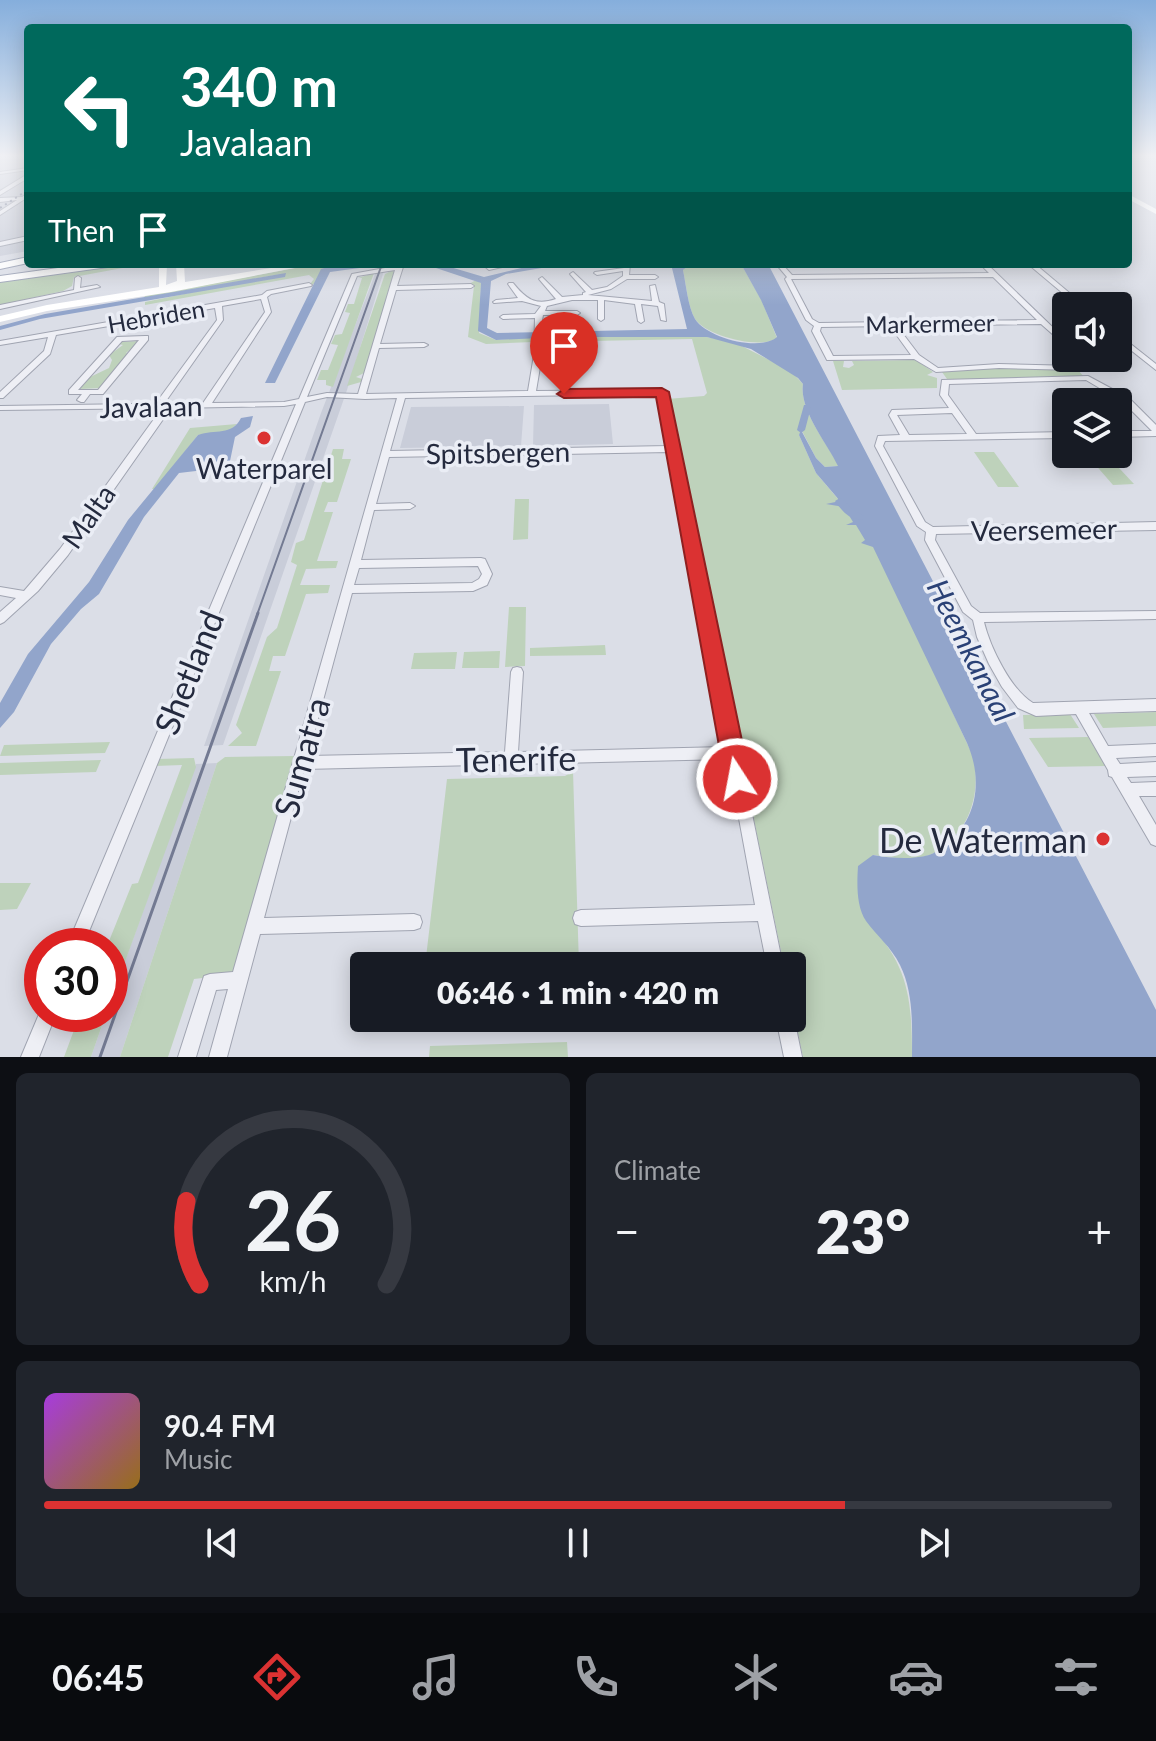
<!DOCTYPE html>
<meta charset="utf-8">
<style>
:root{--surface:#171b24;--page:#20242c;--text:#f1f3f6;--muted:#9ea1a6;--line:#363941;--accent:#db3232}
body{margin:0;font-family:Lato,sans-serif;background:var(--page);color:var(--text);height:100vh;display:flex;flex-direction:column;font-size:30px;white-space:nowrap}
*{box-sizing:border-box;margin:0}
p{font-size:26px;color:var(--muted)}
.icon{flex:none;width:44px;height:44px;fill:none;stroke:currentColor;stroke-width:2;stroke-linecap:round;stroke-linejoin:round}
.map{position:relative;height:1057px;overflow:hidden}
.sheet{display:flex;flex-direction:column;gap:16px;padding:16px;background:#0d0f14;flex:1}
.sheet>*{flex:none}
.hud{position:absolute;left:24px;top:24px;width:1108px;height:244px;border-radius:8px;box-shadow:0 4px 20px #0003;background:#00695c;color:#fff;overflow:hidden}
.fabs{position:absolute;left:1052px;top:292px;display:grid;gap:16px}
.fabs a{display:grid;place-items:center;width:80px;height:80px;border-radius:8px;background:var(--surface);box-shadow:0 4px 20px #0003;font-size:40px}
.speed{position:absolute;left:24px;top:928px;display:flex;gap:16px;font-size:40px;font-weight:700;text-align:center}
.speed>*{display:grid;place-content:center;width:104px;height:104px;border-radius:50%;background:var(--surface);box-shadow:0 4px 20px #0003;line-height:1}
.speed .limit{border:12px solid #d22;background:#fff;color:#111}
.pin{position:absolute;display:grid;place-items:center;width:68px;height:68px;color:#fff;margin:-82px -34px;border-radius:50% 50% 50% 0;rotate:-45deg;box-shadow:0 0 8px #0007}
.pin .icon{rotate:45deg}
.me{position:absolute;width:88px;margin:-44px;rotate:349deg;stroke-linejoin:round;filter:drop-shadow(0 0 6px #0008)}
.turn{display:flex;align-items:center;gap:28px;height:168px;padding:0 24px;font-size:36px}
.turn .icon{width:104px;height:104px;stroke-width:2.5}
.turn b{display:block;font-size:56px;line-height:68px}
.then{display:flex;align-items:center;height:76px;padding:0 24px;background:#0003;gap:16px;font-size:30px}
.big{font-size:60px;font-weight:800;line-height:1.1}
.sheet .card{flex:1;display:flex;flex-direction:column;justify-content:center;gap:12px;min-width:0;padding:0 28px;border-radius:12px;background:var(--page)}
.sheet .dial{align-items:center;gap:0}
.dial svg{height:208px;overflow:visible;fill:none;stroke:var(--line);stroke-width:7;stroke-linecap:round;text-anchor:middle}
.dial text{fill:var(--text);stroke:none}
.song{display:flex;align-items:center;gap:24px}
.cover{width:96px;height:96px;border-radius:12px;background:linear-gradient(135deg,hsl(280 70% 55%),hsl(40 70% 35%))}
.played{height:8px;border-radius:4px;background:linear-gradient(90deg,var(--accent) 75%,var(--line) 75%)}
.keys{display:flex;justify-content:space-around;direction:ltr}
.heat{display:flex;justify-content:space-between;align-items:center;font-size:44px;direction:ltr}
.sheet .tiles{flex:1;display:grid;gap:16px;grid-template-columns:1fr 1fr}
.card:last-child{grid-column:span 2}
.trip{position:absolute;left:350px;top:952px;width:456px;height:80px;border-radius:8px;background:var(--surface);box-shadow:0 4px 20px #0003;font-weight:800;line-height:80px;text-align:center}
.menu{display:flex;height:128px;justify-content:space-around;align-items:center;background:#090b0e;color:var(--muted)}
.menu .icon{width:56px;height:56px}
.menu .current{color:var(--accent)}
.menu b{font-size:36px;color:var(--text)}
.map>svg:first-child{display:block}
.built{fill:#c9cdd9}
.green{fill:#bed2bb}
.water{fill:#92a5cb}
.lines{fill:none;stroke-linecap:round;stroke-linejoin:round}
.canal{fill:#92a5cb;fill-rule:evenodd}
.street-casing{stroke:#a0a4b1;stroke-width:2}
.primary-casing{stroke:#99a0b4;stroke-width:2}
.street{fill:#eeeff5;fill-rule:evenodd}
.secondary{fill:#fff;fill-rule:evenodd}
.primary{fill:#fff;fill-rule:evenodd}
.tram-far1{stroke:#737a92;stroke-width:2}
.tram{stroke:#737a92;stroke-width:3}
.rail{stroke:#737a92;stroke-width:2;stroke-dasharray:2 4;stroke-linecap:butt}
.route{fill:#db3232;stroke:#8e2020;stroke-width:2}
.poi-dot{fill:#db3232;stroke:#eaedf5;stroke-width:3}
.labels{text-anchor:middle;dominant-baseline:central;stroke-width:7;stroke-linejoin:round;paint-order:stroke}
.far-street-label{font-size:24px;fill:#242a3e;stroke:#eaedf5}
.street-label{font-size:28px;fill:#242a3e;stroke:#eaedf5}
.poi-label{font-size:28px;fill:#242a3e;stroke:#eaedf5}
.water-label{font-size:30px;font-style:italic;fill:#2a4176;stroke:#eaedf5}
.near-street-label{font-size:34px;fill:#242a3e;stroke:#eaedf5}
.near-poi-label{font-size:34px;fill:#242a3e;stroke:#eaedf5;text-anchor:end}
</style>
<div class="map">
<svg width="1156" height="1057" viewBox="0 0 1156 1057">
<rect width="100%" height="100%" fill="#dbdee7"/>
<!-- built -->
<path class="built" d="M 0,157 L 28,157 L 28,251 L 0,256 Z
M 379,264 L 386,264 L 347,390 L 223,745 L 204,746 L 321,413 Z
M 609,404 L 613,444 L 533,446 L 534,405 Z
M 524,406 L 521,446 L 400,448 L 411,407 Z
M 217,763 L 120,1057 L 91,1057 L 106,1014 L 110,1014 L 110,1003 L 196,764 Z"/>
<!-- green -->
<path class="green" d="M 120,264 L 144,264 L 74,277 L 72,286 L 63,291 L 0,305 L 0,281 Z
M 317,264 L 338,264 L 327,266 L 316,284 L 310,284 L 314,279 L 309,275 L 145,305 L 145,302 L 282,274 L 144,298 L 145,296 Z
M 691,264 L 741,264 L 761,299 L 777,338 C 761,350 706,336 695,319 C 688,307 686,284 683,270 Z
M 393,270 L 395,274 L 364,373 L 356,377 L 362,379 L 361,382 L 347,386 L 385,274 Z
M 374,273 L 333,387 L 326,385 L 326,380 L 317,380 L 321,370 L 328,370 L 338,345 L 331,344 L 335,335 L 342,334 L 350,313 L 345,312 L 348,304 L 354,304 L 362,278 L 358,278 Z
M 476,280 L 481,283 L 479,333 L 496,340 L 532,337 L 533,342 L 486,344 L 468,337 L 474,286 L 469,284 Z
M 649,336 L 707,337 L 736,343 L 791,371 L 803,384 C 799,410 827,443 839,466 L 825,467 L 816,458 L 802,431 L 799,435 L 816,473 L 838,499 L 828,478 L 841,473 L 973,756 C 982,793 969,834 934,853 C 917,862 891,858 873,855 L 865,919 C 908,964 912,996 912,1057 L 803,1057 L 792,1006 L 792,966 L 784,966 L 667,399 L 704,396 L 707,393 L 692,339 L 541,342 L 541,337 Z
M 140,341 L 126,353 L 130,354 L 101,388 L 80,389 L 88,378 L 109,368 L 112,360 L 109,355 L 123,345 L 119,344 L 121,342 Z
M 916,360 L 933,372 L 927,375 L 937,378 L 937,388 L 842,390 L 833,361 L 844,361 L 843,367 L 849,368 L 854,365 L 852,361 Z
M 1006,367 L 1078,370 L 1084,377 L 1026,378 L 1017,381 L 947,379 L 942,372 Z
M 237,424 L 229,431 L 198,435 L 155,489 L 152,489 L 190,428 Z
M 333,449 L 344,449 L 342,459 L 351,459 L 337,502 L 328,502 L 324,512 L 333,512 L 317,561 L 338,561 L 336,568 L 306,569 L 300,585 L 330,585 L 328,593 L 306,594 L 285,656 L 273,656 L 269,671 L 281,671 L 256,746 L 228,746 L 242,733 L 236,725 L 267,637 L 277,628 L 297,565 L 291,562 L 296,543 L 304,540 Z
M 974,452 L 994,452 L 1019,487 L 998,487 Z
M 1086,454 L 1106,454 L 1134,484 L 1113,485 Z
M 515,499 L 529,499 L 528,539 L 513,540 Z
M 509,607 L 526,607 L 525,666 L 505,667 Z
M 605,645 L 606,655 L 530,656 L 530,648 Z
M 500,651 L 499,668 L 462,668 L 464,652 Z
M 457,652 L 455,669 L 411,669 L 414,653 Z
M 1156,712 L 1156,726 L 1103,728 L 1094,714 Z
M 1070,714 L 1079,728 L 1024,729 L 1023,715 Z
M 1088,737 L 1106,766 L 1048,767 L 1029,738 Z
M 110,742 L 105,753 L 0,756 L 4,745 Z
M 297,756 L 235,970 L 228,975 L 194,979 L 168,1057 L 120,1057 L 217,763 L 225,757 Z
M 194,758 L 196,767 L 110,1003 L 110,946 L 107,946 L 132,884 L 138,883 L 182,765 L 155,766 L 157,759 Z
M 101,760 L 96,772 L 0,775 L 0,763 Z
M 573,771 L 579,966 L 425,966 L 447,779 L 565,776 Z
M 0,883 L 31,883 L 17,909 L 0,910 Z
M 80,1014 L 106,1014 L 91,1057 L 64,1057 Z
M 567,1042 L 568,1057 L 429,1057 L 430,1046 Z"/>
<!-- water -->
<path class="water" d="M 338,264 L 389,264 L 330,272 L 275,383 L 265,383 L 321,269 Z
M 424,264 L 440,264 L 484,277 L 538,264 L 565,264 L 506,274 L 491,281 L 487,328 L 497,333 L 687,329 L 671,264 L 691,264 L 683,270 C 686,284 688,307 695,319 C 707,338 760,352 777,337 L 761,300 L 741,264 L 768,264 L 1156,1010 L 1156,1057 L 912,1057 C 912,1027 914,993 900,965 C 891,947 877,936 866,921 C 856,906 857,883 858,866 L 873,855 C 891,858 910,860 929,855 C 935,853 940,849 945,845 C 978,820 983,779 967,743 L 873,547 L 861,543 L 865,540 L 856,525 L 846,525 L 853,522 L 844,507 L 826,504 L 840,501 L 816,473 L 799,435 L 801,430 L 816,458 L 825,467 L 838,466 C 827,443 799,410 803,384 L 798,378 L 751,349 L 707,337 L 563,337 L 496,340 L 478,331 L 481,283 Z
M 286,273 L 285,277 L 40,319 L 0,330 L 0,326 L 45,314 Z
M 253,416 L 250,427 L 235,437 L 230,461 L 221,468 L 179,473 L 144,517 L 99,594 L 81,609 L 51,644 L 14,712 L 0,728 L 0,703 L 28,654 L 89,582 L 128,520 L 198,435 C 215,429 232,436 241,418 Z"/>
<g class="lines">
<!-- canal -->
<path class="canal" d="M 804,405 L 807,405 L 811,407 L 805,430 L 801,433 L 797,430 Z
M 840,498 C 846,500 848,506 853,510 C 858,513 861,513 865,517 L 863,519 C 850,521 842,511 835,501 Z"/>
<defs>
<path id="street" d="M 28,168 L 28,170 L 0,174 L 0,172 Z
M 26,175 L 28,175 L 28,178 L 0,195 L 0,191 Z
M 28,193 L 28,197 L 0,215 L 0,211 L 17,200 L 0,202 L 0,198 L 22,197 Z
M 28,236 L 28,240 L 0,246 L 0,242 Z
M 397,264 L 403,264 L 403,267 L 397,286 L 471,284 L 474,286 L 471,288 L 396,290 L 380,344 L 424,343 L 428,345 L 424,347 L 379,348 L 366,394 L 528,391 L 534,355 L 535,318 L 503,319 L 500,317 L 503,315 L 535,314 L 541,306 L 522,301 L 494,303 L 493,302 L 496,300 L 518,298 L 508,284 L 509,283 L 513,283 C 526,299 535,306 556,299 L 539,279 L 542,277 L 562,297 L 583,295 L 583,293 L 586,292 L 570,274 L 573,272 L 592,290 L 607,287 L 623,276 L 623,271 L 597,275 L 594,273 L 595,272 L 624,268 L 624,264 L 630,264 L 629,275 L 655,275 L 658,277 L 655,279 L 627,279 L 611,289 L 588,295 L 652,301 L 650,286 L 655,285 L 659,302 L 664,304 L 666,321 L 661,320 L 658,306 L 641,304 L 644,321 L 641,323 L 638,321 L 635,304 L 604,300 L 604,319 L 601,321 L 598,319 L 598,300 L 572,300 L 547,306 L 545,311 L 577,311 L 580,313 L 577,315 L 543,315 L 541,326 L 542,355 L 536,391 L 662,390 L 666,392 L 783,966 L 767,966 L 758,921 L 581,926 L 575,924 L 573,918 L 575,912 L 581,910 L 755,905 L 728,759 L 304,769 L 264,918 L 414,914 L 420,916 L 422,922 L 420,928 L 414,930 L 260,934 L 227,1057 L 209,1057 L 228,989 L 216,990 L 196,1057 L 178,1057 L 204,976 L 210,974 L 233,972 L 397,398 L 365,399 L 327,397 L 305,402 L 83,946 L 67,946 L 296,404 L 284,406 L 171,408 L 68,555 L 38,591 L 4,622 L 0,624 L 0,612 L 16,598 L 0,595 L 0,587 L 24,591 L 60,549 L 162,408 L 0,410 L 0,406 L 203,403 L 265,312 L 261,299 L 222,306 L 223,320 L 166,401 L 163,401 L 159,399 L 217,320 L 215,308 L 56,335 L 50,354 L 3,398 L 0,398 L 0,392 L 44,351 L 48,337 L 0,345 L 0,341 L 262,295 L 267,291 L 309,283 L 312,285 L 311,286 L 271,294 L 267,297 L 271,312 L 212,403 L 284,402 L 299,399 L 352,274 L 396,266 ZM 395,270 L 358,394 L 327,393 L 307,397 L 357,276 ZM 658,394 L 668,446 L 390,451 L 405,398 ZM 669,452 L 725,747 L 518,752 L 523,672 L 521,668 L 517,667 L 513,668 L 511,672 L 505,752 L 308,756 L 352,593 L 473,591 L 487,585 L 492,574 L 485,559 L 481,558 L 361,560 L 374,510 L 410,509 L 415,506 L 410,503 L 376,504 L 389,457 ZM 478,566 L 482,574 L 479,579 L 472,583 L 354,585 L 359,568 Z
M 482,264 L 488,264 L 490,266 L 515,264 L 489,270 Z
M 776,264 L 782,264 L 792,275 L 989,273 L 980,264 L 987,264 L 1066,340 L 1066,346 L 1041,324 L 897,326 L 919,355 L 938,368 L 999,364 L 1075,366 L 1071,358 L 1079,358 L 1083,367 L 1075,370 L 999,368 L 936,372 L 914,359 L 827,360 L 812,331 L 814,326 L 806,320 L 785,279 L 787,277 ZM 993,277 L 1037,320 L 819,323 L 812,319 L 791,279 ZM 890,326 L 911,355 L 833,356 L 820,331 L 821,327 Z
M 1028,264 L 1035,264 L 1085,306 L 1078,306 Z
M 78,276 L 81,278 L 80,288 L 97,285 L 100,287 L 0,309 L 0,305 L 74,290 L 75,278 Z
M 1118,334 L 1156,364 L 1156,370 L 1118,340 Z
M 145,336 L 148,336 L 148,340 L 103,394 L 90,394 L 84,402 L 81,402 L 77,400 L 82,394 L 69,394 L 69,390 L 117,337 ZM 139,340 L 98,390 L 78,390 L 122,341 Z
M 1088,376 L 1129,398 L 1156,425 L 1156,436 L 1118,437 L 1118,431 L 1152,431 L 1123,402 L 1086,380 L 949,384 L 948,395 L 976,434 L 1066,432 L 1066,438 L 885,441 L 883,446 L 925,522 L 933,527 L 1156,522 L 1156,530 L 936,534 L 935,540 L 971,606 L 980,613 L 1156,611 L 1156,619 L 984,622 C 990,647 1011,690 1033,703 L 1156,699 L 1156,711 L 1089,713 L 1108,746 L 1156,744 L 1156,756 L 1116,758 L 1120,764 L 1156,762 L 1156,776 L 1127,777 L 1131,783 L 1156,782 L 1156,796 L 1139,796 L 1156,825 L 1156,846 L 1151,844 L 1112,777 L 1109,776 L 1108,770 L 1076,714 L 1036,716 L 1018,708 L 1002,687 L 989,664 L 977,637 L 973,620 L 963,612 L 925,540 L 926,532 L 917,526 L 875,446 L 878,436 L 900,435 L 889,415 L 892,410 L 949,408 L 940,395 L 942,380 ZM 952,413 L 967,434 L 909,435 L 897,415 Z
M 42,1007 L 42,1014 L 56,1014 L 39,1057 L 21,1057 Z
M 792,1014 L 794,1018 L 802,1057 L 784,1057 L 776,1018 L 792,1018 Z"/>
<path id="primary" d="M 28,257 L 28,263 L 0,269 L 0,263 Z
M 87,264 L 113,264 L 108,267 L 0,282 L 0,276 Z"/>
</defs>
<!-- street casing -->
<use href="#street" class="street-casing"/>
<!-- primary casing -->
<use href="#primary" class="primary-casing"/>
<!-- street -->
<use href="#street" class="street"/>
<!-- secondary -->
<path class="secondary" d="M 1128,194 L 1156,209 L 1156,214 L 1128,199 Z
M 159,264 L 167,264 L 166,285 L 177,281 L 176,264 L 184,264 L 185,282 L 296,264 L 315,264 L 171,292 L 47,311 L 0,322 L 0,316 L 47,305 L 159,287 Z"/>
<!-- primary -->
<use href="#primary" class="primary"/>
<!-- tram-far1 -->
<path class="tram-far1" d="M 257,615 L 382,264"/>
<!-- tram -->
<path class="tram" d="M 100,1057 L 258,613"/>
<!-- rail -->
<path class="rail" d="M 0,208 L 28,190"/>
</g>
<!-- sky -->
<linearGradient id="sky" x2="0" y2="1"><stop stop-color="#85aedc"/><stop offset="0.51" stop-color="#eff0f4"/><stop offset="1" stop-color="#eff0f4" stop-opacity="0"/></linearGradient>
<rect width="1156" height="305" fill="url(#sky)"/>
<!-- route -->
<path class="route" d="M 662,388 L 669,392 L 750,779 L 746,788 L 737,792 L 729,788 L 725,779 L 656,397 L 564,398 L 557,394 L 564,389 Z"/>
<!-- markers -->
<g class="poi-dot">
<circle cx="264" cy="438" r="8"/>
<circle cx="1103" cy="839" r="8"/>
</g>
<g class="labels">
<!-- far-street labels -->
<g class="far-street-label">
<text transform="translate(156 316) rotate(-10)">Hebriden</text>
<text transform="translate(930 323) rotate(-1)">Markermeer</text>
</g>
<!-- street labels -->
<g class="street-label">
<text transform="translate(151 406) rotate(-1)">Javalaan</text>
<text transform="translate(498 452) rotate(-1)">Spitsbergen</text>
<text transform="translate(88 516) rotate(-55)">Malta</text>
<text transform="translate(1044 529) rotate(-1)">Veersemeer</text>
</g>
<!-- poi labels -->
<g class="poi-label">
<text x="264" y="468">Waterparel</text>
</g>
<!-- water labels -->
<g class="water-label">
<text transform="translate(972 650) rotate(63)">Heemkanaal</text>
</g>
<!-- near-street labels -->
<g class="near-street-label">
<text transform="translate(188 672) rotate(-68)">Shetland</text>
<text transform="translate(301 757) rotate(-74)">Sumatra</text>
<text transform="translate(516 758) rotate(-1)">Tenerife</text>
</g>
<!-- near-poi labels -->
<g class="near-poi-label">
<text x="1087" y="839">De Waterman</text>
</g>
</g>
</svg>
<div class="fabs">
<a><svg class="icon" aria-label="sound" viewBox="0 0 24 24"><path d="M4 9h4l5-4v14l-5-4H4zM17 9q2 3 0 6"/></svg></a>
<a><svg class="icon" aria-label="layers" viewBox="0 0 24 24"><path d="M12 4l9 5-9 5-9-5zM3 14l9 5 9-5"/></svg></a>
</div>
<div class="speed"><div class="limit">30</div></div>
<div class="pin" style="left:564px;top:394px;background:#d93025"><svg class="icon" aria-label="arrive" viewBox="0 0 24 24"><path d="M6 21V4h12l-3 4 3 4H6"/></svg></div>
<svg class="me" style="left:737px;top:779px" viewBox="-20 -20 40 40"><circle r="17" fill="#db3232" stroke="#fff" stroke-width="3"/><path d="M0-11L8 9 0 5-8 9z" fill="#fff"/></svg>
<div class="trip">06:46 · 1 min · 420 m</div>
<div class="hud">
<div class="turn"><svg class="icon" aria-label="left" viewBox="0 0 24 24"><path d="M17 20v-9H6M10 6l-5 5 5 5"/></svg><div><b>340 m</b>Javalaan</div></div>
<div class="then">Then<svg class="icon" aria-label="arrive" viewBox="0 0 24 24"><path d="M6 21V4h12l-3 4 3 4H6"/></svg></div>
</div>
</div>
<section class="sheet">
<div class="tiles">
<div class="card dial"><svg viewBox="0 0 100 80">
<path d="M14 69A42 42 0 1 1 86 69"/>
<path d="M14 69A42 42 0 0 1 9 37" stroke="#db3232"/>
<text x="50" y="56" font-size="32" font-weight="700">26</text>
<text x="50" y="72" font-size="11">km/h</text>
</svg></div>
<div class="card"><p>Climate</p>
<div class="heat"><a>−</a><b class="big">23°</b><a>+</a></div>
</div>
<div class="card">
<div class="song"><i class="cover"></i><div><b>90.4 FM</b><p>Music</p></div></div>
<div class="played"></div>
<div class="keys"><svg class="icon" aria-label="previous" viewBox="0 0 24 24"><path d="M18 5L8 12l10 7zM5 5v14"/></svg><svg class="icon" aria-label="pause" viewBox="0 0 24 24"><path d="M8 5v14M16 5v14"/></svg><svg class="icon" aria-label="next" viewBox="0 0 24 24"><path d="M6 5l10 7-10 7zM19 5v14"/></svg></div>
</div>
</div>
</section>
<nav class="menu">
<b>06:45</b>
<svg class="icon current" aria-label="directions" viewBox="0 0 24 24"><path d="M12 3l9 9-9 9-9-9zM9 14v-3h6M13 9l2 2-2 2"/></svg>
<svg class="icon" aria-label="music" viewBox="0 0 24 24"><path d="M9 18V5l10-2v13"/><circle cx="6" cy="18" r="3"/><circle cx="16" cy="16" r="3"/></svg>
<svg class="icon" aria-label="phone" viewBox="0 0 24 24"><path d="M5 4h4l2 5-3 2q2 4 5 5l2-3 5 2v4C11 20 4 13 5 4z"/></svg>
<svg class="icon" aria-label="climate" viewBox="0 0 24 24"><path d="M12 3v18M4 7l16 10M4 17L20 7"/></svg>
<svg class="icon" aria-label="car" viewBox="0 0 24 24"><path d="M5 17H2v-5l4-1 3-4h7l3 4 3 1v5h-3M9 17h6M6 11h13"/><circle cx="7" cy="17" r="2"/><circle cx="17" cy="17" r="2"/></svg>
<svg class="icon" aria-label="filters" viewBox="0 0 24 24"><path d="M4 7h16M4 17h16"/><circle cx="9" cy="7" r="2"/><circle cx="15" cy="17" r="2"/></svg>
</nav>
